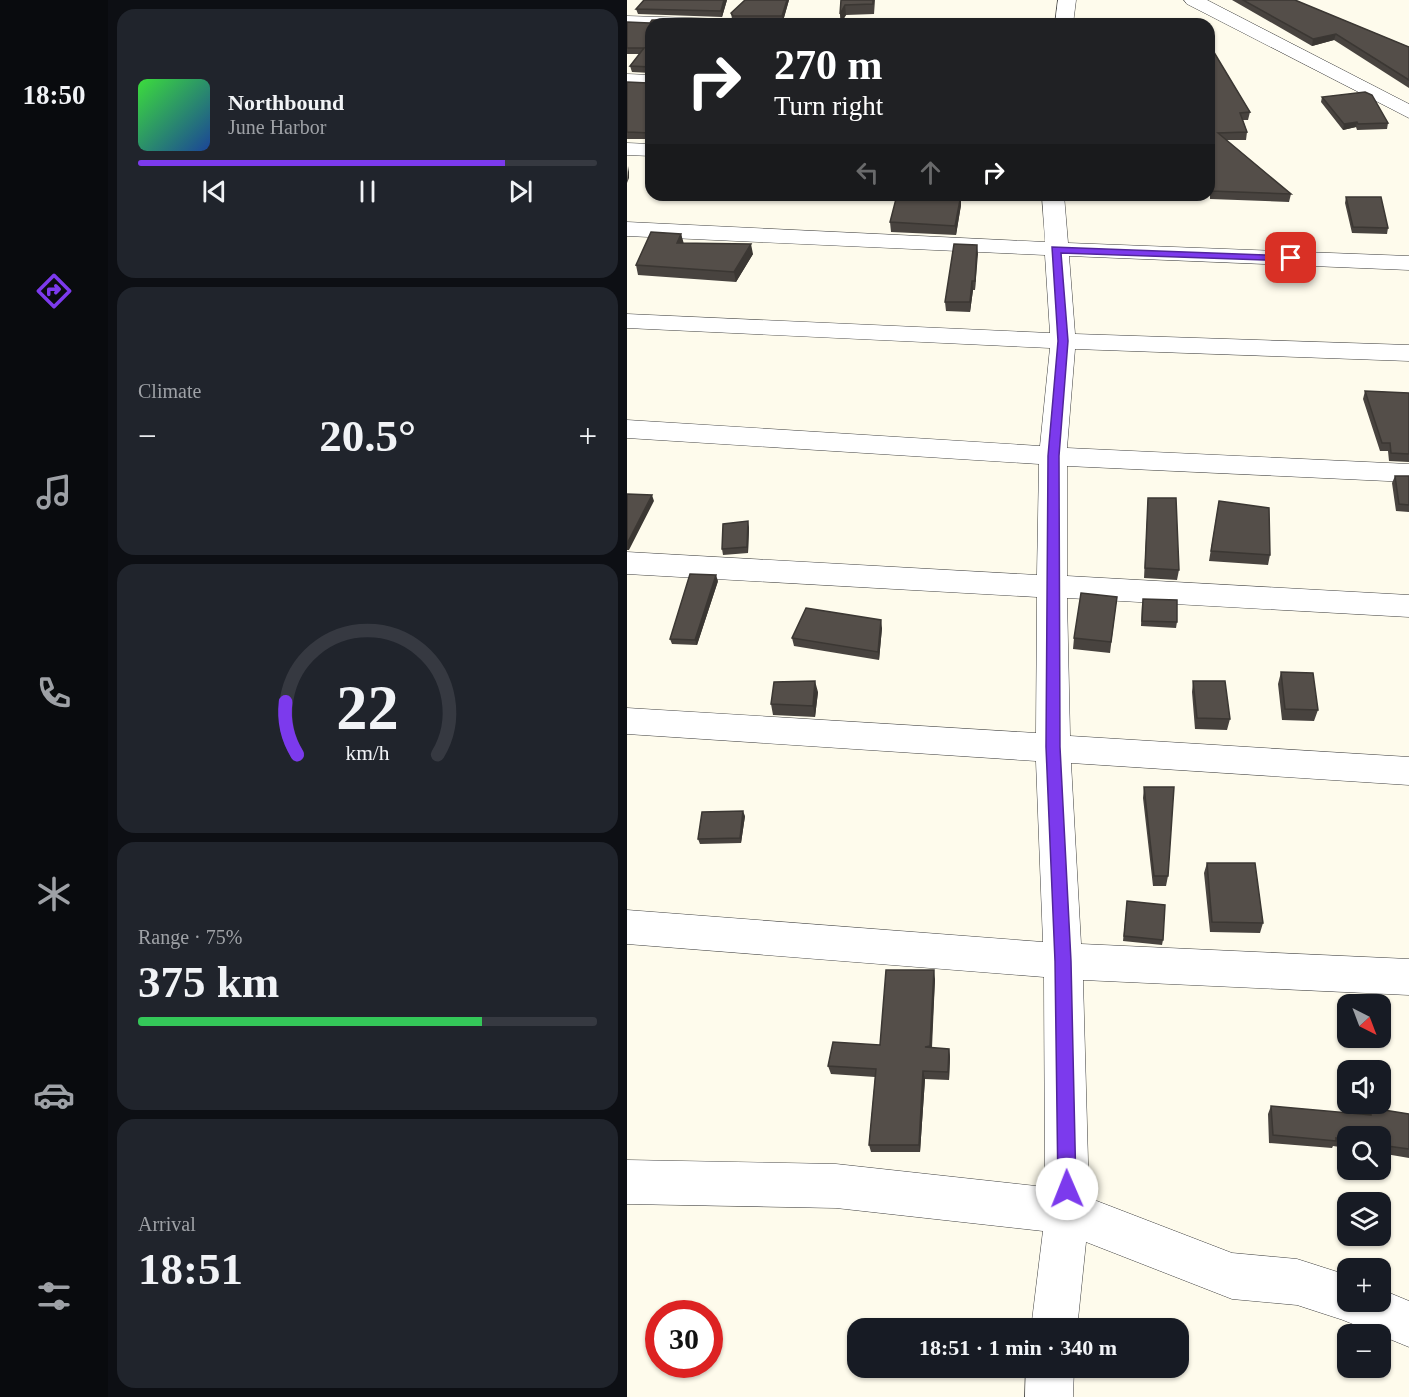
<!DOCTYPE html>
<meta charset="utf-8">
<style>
:root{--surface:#171b24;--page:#20242c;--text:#f1f3f6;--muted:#9ea1a6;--line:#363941;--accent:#7c3aed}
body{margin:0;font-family:"Times New Roman",serif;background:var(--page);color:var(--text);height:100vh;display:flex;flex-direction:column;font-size:22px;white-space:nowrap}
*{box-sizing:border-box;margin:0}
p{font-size:20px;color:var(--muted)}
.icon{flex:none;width:33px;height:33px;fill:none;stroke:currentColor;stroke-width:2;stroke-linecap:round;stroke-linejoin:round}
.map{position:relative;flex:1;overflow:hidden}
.sheet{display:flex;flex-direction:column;gap:9px;padding:9px;background:#0d0f14;width:519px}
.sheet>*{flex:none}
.banner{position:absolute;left:18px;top:18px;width:570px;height:183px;border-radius:18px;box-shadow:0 2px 4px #0004;background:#202124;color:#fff;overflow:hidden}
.needle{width:39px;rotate:138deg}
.tools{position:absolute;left:710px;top:994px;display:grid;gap:12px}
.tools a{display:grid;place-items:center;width:54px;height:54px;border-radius:12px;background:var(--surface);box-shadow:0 2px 4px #0004;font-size:30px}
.speed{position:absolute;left:18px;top:1300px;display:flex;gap:12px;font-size:30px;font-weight:700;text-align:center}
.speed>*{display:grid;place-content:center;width:78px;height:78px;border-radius:50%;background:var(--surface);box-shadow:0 2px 4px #0004;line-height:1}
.speed .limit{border:9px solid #d22;background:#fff;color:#111}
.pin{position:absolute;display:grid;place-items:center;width:51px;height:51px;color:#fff;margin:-26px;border-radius:12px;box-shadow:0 3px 9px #0006}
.me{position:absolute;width:66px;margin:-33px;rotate:359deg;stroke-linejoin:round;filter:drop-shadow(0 0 4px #0008)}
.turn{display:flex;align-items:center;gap:21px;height:126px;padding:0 30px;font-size:27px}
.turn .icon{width:78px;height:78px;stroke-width:2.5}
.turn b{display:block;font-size:42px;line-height:51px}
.lanes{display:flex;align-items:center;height:57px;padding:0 30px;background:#0003;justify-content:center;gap:30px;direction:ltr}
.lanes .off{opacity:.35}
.big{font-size:45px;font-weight:600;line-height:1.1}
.sheet .widget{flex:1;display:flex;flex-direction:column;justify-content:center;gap:9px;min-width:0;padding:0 21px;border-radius:18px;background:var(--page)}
.sheet .dial{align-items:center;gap:0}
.dial svg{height:156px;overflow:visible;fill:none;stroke:var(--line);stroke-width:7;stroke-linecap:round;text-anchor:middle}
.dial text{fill:var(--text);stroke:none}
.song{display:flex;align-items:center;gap:18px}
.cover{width:72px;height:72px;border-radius:9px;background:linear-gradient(135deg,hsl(120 70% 55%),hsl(220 70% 35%))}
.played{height:6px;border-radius:3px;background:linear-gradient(90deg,var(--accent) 80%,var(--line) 80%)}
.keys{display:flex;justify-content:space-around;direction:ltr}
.heat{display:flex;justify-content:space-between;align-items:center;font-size:33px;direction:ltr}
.charge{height:9px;border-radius:4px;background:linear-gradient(90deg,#34c759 75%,var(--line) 0)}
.trip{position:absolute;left:220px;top:1318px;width:342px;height:60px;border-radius:18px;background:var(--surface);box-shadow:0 2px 4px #0004;font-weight:600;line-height:60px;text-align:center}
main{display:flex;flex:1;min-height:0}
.dock{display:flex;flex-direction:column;width:108px;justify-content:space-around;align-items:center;background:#090b0e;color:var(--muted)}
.dock .icon{width:42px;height:42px}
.dock .on{color:var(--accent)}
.dock b{font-size:27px;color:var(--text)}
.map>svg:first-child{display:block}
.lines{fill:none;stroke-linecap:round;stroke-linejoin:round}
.minor-casing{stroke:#3f3f3f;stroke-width:1}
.minor{fill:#fff;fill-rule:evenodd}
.wall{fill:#48433f}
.shaded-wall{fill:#3b3733}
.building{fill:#544e49;stroke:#3b3733;stroke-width:1.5}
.route{fill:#7c3aed;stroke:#51269a;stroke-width:1.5}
</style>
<main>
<nav class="dock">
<b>18:50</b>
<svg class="icon on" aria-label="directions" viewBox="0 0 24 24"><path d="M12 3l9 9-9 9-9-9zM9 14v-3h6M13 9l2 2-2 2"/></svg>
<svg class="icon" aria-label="music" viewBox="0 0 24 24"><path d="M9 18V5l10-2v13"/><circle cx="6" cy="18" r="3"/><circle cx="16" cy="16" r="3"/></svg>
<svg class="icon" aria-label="phone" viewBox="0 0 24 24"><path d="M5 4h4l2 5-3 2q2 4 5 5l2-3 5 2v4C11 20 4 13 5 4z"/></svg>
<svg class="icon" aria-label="climate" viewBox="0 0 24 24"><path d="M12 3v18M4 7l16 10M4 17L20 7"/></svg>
<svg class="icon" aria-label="car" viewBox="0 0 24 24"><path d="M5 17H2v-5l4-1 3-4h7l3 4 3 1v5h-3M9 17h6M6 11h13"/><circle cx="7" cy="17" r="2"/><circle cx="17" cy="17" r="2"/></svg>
<svg class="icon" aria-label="filters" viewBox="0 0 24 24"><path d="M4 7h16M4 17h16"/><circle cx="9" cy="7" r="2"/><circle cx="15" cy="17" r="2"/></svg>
</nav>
<section class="sheet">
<div class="widget">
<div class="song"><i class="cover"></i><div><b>Northbound</b><p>June Harbor</p></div></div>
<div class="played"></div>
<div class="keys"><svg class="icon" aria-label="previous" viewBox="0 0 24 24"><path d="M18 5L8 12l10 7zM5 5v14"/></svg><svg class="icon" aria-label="pause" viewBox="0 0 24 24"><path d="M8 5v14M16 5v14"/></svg><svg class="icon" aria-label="next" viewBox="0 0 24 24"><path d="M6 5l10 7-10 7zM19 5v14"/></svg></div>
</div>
<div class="widget"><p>Climate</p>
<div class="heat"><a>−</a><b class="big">20.5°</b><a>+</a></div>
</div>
<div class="widget dial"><svg viewBox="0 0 100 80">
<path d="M14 69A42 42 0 1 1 86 69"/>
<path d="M14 69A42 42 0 0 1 8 42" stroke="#7c3aed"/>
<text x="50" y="56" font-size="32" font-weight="700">22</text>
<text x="50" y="72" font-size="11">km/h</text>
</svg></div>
<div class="widget"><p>Range · 75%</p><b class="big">375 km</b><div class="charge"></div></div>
<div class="widget"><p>Arrival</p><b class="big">18:51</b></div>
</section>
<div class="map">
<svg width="782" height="1397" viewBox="0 0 782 1397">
<rect width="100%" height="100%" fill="#fefbec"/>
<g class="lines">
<defs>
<path id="minor" d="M 431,0 L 449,0 L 446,24 L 428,24 Z
M 557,0 L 580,0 L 782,104 L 782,118 L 560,4 Z
M 0,16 L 97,19 L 103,20 L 106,24 L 24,24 L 24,27 L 0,26 Z
M 0,74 L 24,75 L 24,87 L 0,86 Z
M 0,143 L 24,144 L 24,156 L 0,155 Z
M 415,195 L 437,195 L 441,243 L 782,256 L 782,270 L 442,256 L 448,334 L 782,345 L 782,361 L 448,349 L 440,448 L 782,464 L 782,482 L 440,466 L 440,576 L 782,595 L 782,617 L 440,598 L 443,736 L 782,757 L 782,785 L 444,763 L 454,944 L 782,959 L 782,995 L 456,980 L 462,1198 L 605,1253 L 670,1259 L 720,1275 L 720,1302 L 753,1302 L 753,1289 L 782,1301 L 782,1347 L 716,1320 L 670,1305 L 605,1299 L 459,1242 L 450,1329 L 404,1329 L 416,1231 L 209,1208 L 0,1204 L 0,1160 L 209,1164 L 418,1187 L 417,977 L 0,944 L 0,910 L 416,942 L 409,761 L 0,734 L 0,708 L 409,733 L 410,597 L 0,574 L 0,552 L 410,575 L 412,464 L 0,438 L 0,420 L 413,446 L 423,348 L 0,328 L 0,314 L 423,333 L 418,255 L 0,236 L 0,222 L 418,242 Z
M 399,1368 L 447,1368 L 446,1397 L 398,1397 Z"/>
</defs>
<!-- minor casing -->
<use href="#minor" class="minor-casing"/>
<!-- minor -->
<use href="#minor" class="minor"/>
</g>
<!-- wall -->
<path class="wall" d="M 100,0 L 95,17 L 11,14 L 9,9 Z
M 118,0 L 162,0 L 156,21 L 107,21 L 105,19 L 104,13 Z
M 214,0 L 248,0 L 247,14 L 219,15 L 214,23 L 213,14 Z
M 605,0 L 668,0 L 782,47 L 782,88 L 707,40 L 685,46 Z
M 0,22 L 24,24 L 24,73 L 5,72 L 3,66 L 13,54 L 0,54 Z
M 582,44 L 623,112 L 621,120 L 616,120 L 620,132 L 619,140 L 599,140 L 664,194 L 662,202 L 583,199 Z
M 24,81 L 24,139 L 0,139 L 0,82 L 22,83 Z
M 695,97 L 761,123 L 760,129 L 730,130 L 729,127 L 716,130 L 694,102 Z
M 719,197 L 761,228 L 760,234 L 725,233 L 718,203 Z
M 334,205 L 329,235 L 264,232 L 263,222 Z
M 54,234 L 56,243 L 126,254 L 109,282 L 11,275 L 9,265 Z
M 350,245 L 348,290 L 346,290 L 343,312 L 319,311 L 318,302 Z
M 738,391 L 782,393 L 782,462 L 762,461 L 761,451 L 753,451 L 736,399 Z
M 768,476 L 782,476 L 782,512 L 769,511 L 765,483 Z
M 521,498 L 552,570 L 550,580 L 517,578 Z
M 592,501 L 643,555 L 641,565 L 582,561 Z
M 122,527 L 121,553 L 96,555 L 95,549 Z
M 91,581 L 70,645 L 45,644 L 43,639 Z
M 490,597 L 483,653 L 446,649 L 447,638 Z
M 515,604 L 550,622 L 549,628 L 514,626 Z
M 255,628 L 252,660 L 167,646 L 165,638 Z
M 654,672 L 691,710 L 687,721 L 655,720 L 651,684 Z
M 566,681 L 603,719 L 600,730 L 568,729 L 565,692 Z
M 191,692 L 188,717 L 146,715 L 144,704 Z
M 517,787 L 541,876 L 539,886 L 526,886 L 516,798 Z
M 118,816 L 114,843 L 73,844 L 71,839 Z
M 580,863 L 636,923 L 633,933 L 583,932 L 577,873 Z
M 500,901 L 536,940 L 535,945 L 496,941 Z
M 308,979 L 305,1048 L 322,1049 L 323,1057 L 322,1080 L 298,1079 L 293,1152 L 244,1152 L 242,1145 L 248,1077 L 204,1074 L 201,1066 L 253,1045 Z
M 644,1106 L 740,1115 L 744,1108 L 782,1114 L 782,1158 L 753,1153 L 753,1137 L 720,1137 L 720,1148 L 706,1146 L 705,1148 L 642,1143 L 641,1114 Z"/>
<!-- shaded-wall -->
<path class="shaded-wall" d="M 97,0 L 100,0 L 95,17 L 94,11 Z
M 160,0 L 162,0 L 156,21 L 155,16 Z
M 218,5 L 219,15 L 214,23 L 213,14 Z
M 709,34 L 707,40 L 685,46 L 686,39 Z
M 730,122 L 729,127 L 716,130 L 717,124 Z
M 1,166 L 2,172 L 2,178 L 0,183 Z
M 334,195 L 334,205 L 329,235 L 328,226 Z
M 54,234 L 57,244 L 50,243 Z
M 124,244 L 126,254 L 109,282 L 107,272 Z
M 350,245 L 351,254 L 348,290 L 348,281 Z
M 345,281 L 346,290 L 343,312 L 343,302 Z
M 25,495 L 27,501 L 2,550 L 0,550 L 0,544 Z
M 121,521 L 122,527 L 121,553 L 120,547 Z
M 89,575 L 91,581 L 70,645 L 68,640 Z
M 254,620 L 255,628 L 252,660 L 251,652 Z
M 188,681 L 191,692 L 188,717 L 186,706 Z
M 116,811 L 118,816 L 114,843 L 113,838 Z
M 307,970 L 308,979 L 304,1054 L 299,1056 Z
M 322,1049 L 323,1057 L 322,1080 L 321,1072 Z
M 296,1071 L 298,1079 L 293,1152 L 292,1145 Z"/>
<!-- building -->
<path class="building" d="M 17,0 L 97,0 L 94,11 L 9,9 Z
M 118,0 L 160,0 L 155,16 L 106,16 L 104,13 Z
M 214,0 L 246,0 L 246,4 L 218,5 L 213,14 Z
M 616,0 L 668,0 L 782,47 L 782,80 L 709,34 L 686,39 Z
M 25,20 L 91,20 L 90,24 L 24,24 L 24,67 L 3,66 L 17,48 L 0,48 L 0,22 L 23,23 Z
M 582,44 L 623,112 L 613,113 L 620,132 L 591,133 L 664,194 L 584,191 L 582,168 Z
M 24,81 L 24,133 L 0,132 L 0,82 L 22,83 Z
M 738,92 L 745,95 L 761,123 L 731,124 L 730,122 L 717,124 L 695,97 Z
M 270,195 L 334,195 L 328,226 L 263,222 Z
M 719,197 L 754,197 L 761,228 L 726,227 Z
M 24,232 L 54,234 L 50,243 L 124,244 L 107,272 L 9,265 Z
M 327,244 L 350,245 L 348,281 L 345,281 L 343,302 L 318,302 Z
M 738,391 L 782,393 L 782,454 L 764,453 L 763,443 L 755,443 Z
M 768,476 L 782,476 L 782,505 L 772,504 Z
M 0,494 L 25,495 L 0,544 Z
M 521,498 L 549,498 L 552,570 L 518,568 Z
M 592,501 L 642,508 L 643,555 L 584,551 Z
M 121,521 L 120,547 L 95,549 L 96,524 Z
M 63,574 L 89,575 L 68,640 L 43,639 Z
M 454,593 L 490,597 L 484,642 L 447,638 Z
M 516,599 L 550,600 L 550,622 L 515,621 Z
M 179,608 L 254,620 L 251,652 L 165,638 Z
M 654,672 L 686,673 L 691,710 L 658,709 Z
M 188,681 L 186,706 L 144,704 L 147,682 Z
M 566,681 L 598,681 L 603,719 L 570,718 Z
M 517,787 L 547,787 L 541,876 L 527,876 Z
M 116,811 L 113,838 L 71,839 L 75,812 Z
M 580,863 L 628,863 L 636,923 L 585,922 Z
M 500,901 L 538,905 L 536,940 L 497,936 Z
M 259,970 L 307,970 L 303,1046 L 298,1047 L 322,1049 L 321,1072 L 296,1071 L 292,1145 L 242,1145 L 249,1069 L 201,1066 L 206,1042 L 253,1045 Z
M 644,1106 L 744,1115 L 744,1108 L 782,1114 L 782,1149 L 753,1145 L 753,1137 L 720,1137 L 720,1140 L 709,1138 L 709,1141 L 646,1135 Z"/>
<!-- route -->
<path class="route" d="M 425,247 L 664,256 L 669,258 L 664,261 L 434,253 L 441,341 L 432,456 L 433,747 L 444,961 L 449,1189 L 446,1195 L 440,1198 L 433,1195 L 431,1189 L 428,961 L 419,747 L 421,456 L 431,341 Z"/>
</svg>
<div class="tools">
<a><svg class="needle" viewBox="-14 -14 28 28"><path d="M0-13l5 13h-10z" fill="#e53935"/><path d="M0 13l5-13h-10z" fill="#9ea1a6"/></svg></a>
<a><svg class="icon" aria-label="sound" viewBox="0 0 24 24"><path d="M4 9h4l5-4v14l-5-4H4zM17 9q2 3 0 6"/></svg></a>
<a><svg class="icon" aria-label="search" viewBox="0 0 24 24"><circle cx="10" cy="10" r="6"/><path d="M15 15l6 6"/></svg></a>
<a><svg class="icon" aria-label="layers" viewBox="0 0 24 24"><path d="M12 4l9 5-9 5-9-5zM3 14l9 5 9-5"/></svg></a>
<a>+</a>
<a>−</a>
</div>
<div class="speed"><div class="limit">30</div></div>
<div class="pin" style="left:664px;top:258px;background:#d93025"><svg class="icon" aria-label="arrive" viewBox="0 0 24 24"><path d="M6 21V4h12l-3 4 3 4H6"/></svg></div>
<svg class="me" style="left:440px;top:1189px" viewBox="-20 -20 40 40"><circle r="19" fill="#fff"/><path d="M0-13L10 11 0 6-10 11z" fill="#7c3aed"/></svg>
<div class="trip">18:51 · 1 min · 340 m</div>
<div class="banner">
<div class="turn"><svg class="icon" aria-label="right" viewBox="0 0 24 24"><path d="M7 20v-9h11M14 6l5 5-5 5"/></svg><div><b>270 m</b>Turn right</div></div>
<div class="lanes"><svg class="icon off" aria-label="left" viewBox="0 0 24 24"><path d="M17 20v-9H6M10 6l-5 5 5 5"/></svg><svg class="icon off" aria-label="ahead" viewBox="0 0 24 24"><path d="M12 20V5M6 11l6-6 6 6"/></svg><svg class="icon" aria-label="right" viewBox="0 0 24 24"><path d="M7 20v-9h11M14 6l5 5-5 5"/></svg></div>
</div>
</div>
</main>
